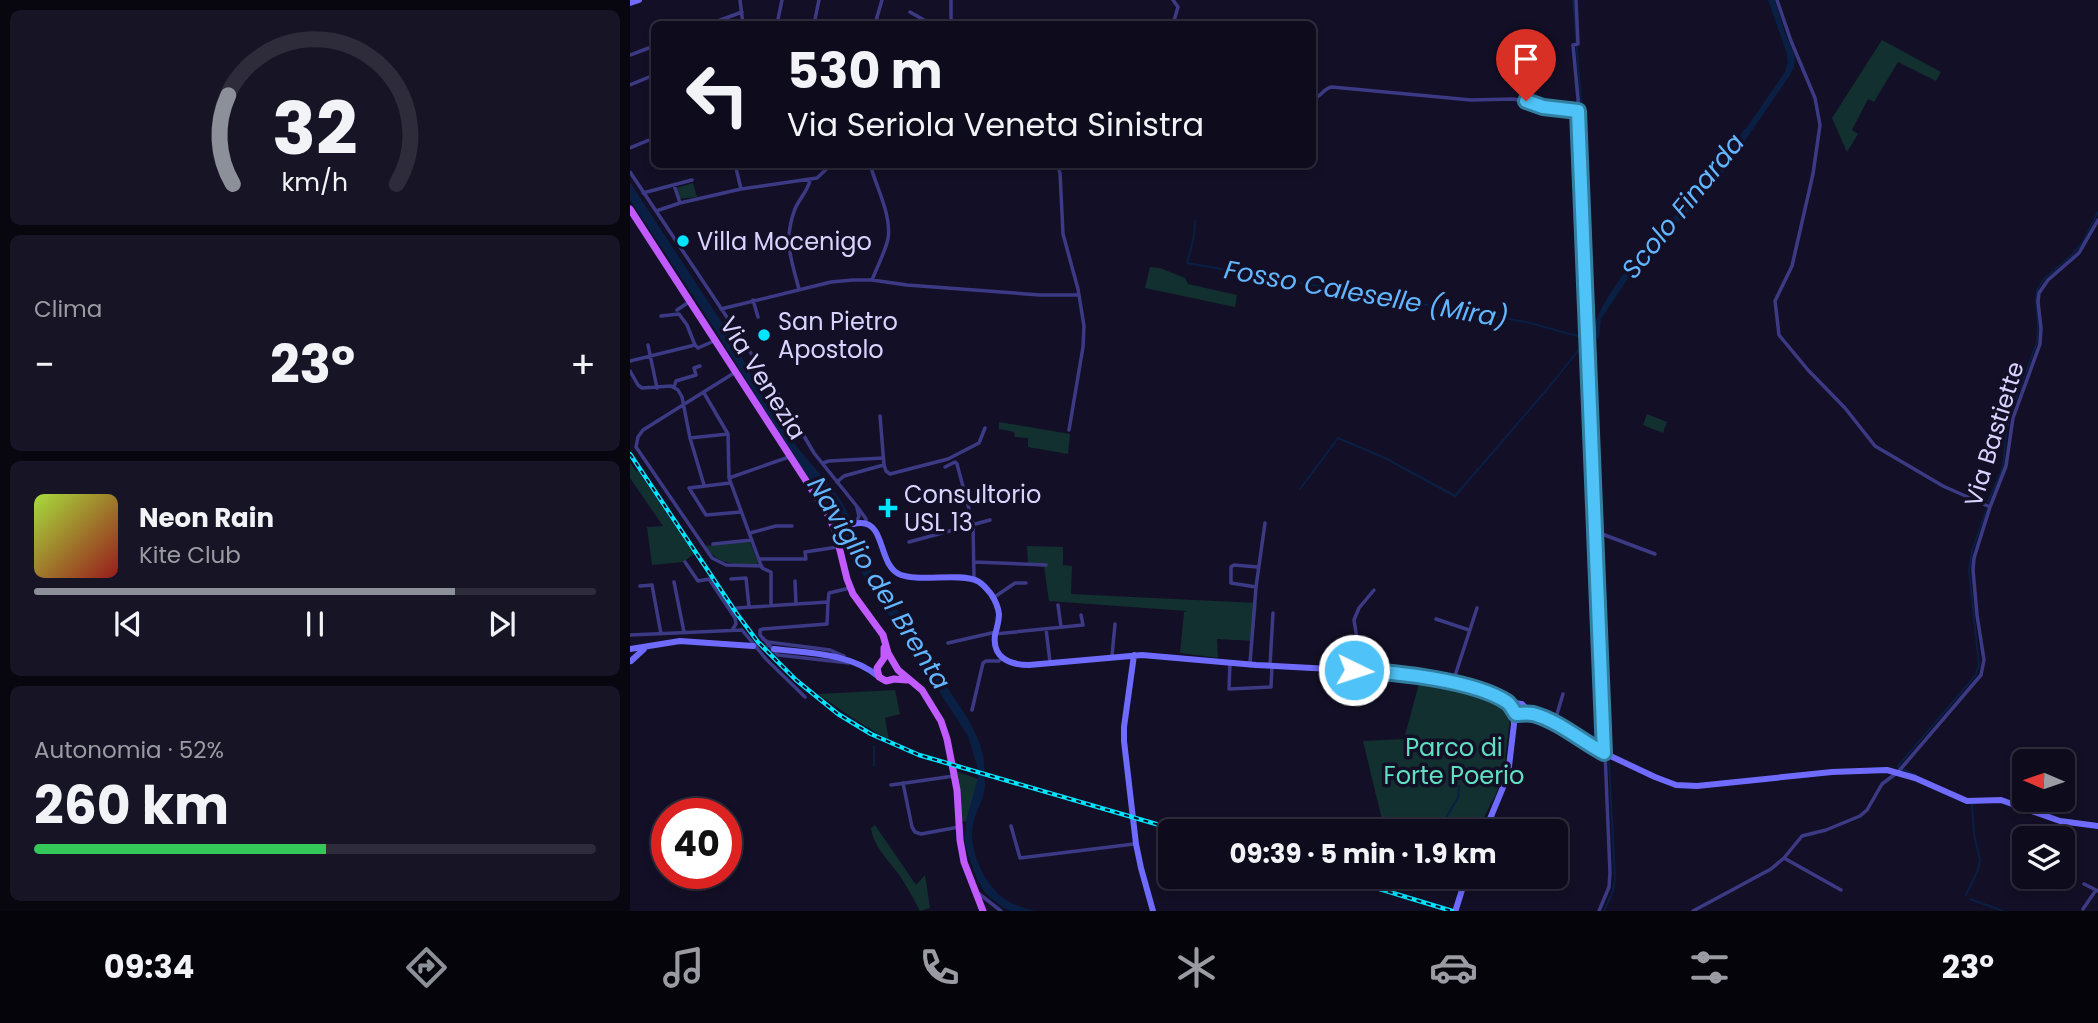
<!DOCTYPE html>
<html lang="it">
<meta charset="utf-8">
<style>
:root{--surface:#0e0b1c;--page:#171425;--text:#f1f3f6;--muted:#9b9ba3;--line:#2e2b3b;--accent:#8c9099}
body{margin:0;font-family:Poppins,sans-serif;background:var(--page);color:var(--text);height:100vh;display:flex;flex-direction:column;font-size:26px;white-space:nowrap}
*{box-sizing:border-box;margin:0}
p{font-size:23px;color:var(--muted)}
.icon{flex:none;width:38px;height:38px;fill:none;stroke:currentColor;stroke-width:2;stroke-linecap:round;stroke-linejoin:round}
.map{position:relative;flex:1;overflow:hidden}
.details{display:flex;flex-direction:column;gap:10px;padding:10px;background:#08060f;width:630px}
.details>*{flex:none}
.banner{position:absolute;left:21px;top:21px;width:665px;height:147px;border-radius:10px;box-shadow:0 4px 10px #0003,0 0 0 2px var(--line);background:#0e0b1c;color:var(--text);overflow:hidden}
.needle{width:46px;rotate:272deg}
.fabs{position:absolute;left:1382px;top:749px;display:grid;gap:14px}
.fabs a{display:grid;place-items:center;width:63px;height:63px;border-radius:10px;background:var(--surface);box-shadow:0 4px 10px #0003,0 0 0 2px var(--line);font-size:35px}
.speed{position:absolute;left:21px;top:798px;display:flex;gap:14px;font-size:35px;font-weight:700;text-align:center}
.speed>*{display:grid;place-content:center;width:91px;height:91px;border-radius:50%;background:var(--surface);box-shadow:0 4px 10px #0003,0 0 0 2px var(--line);line-height:1}
.speed .limit{border:10px solid #d22;background:#fff;color:#111}
.pin{position:absolute;display:grid;place-items:center;width:60px;height:60px;color:#fff;margin:-72px -30px;border-radius:50% 50% 50% 0;rotate:-45deg;box-shadow:0 0 7px #0007}
.pin .icon{rotate:45deg}
.me{position:absolute;width:77px;margin:-38px;rotate:94deg;stroke-linejoin:round;filter:drop-shadow(0 0 5px #0008)}
.turn{display:flex;align-items:center;gap:24px;height:147px;padding:0 21px;font-size:32px}
.turn .icon{width:91px;height:91px;stroke-width:2.5}
.turn b{display:block;font-size:49px;line-height:60px}
.big{font-size:52px;font-weight:700;line-height:1.1}
.details .tile{flex:1;display:flex;flex-direction:column;justify-content:center;gap:10px;min-width:0;padding:0 24px;border-radius:10px;background:var(--page)}
.details .dial{align-items:center;gap:0}
.dial svg{height:182px;overflow:visible;fill:none;stroke:var(--line);stroke-width:7;stroke-linecap:round;text-anchor:middle}
.dial text{fill:var(--text);stroke:none}
.song{display:flex;align-items:center;gap:21px}
.cover{width:84px;height:84px;border-radius:10px;background:linear-gradient(135deg,hsl(80 70% 55%),hsl(0 70% 35%))}
.played{height:7px;border-radius:4px;background:linear-gradient(90deg,var(--accent) 75%,var(--line) 75%)}
.keys{display:flex;justify-content:space-around;direction:ltr}
.heat{display:flex;justify-content:space-between;align-items:center;font-size:38px;direction:ltr}
.charge{height:10px;border-radius:5px;background:linear-gradient(90deg,#34c759 52%,var(--line) 0)}
.trip{position:absolute;left:528px;top:819px;width:410px;height:70px;border-radius:10px;background:var(--surface);box-shadow:0 4px 10px #0003,0 0 0 2px var(--line);font-weight:700;line-height:70px;text-align:center}
.tabs{display:flex;height:112px;justify-content:space-around;align-items:center;background:#06040b;color:var(--muted)}
.tabs .icon{width:49px;height:49px}
.tabs .active{color:var(--accent)}
.tabs b{font-size:32px;color:var(--text)}
main{display:flex;flex:1;min-height:0}
.map>svg:first-child{display:block}
.green{fill:#12302f}
.water{fill:#0a1f44}
.lines{fill:none;stroke-linecap:round;stroke-linejoin:round}
.stream{stroke:#0a1f44;stroke-width:2}
.secondary-tunnel{stroke:#312d47;stroke-width:6;stroke-dasharray:6 3;stroke-linecap:butt}
.street{stroke:#3d3a85;stroke-width:3.5}
.secondary{stroke:#6f6bff;stroke-width:6}
.primary{stroke:#c25bff;stroke-width:7}
.rail-casing{stroke:#00e5ff;stroke-width:4.5}
.rail{stroke:#130f26;stroke-width:2;stroke-dasharray:5;stroke-linecap:butt}
.route-casing{stroke:#337fa1;stroke-width:18}
.route{stroke:#4fc3f7;stroke-width:12}
.poi-dot{fill:#00e5ff;stroke:#130f26;stroke-width:2.5}
.labels{text-anchor:middle;dominant-baseline:central;stroke-width:7;stroke-linejoin:round;paint-order:stroke}
.poi-label{font-size:24px;fill:#d9d4ff;stroke:#130f26;text-anchor:start}
.street-label{font-size:24px;fill:#d9d4ff;stroke:#130f26}
.park-label{font-size:24px;fill:#5fe0c0;stroke:#130f26}
.water-label{font-size:26px;font-style:italic;fill:#62b6ff;stroke:#130f26}
</style>
<main>
<section class="details">
<div class="tile dial"><svg viewBox="0 0 100 80">
<path d="M14 69A42 42 0 1 1 86 69"/>
<path d="M14 69A42 42 0 0 1 12 30" stroke="#8c9099"/>
<text x="50" y="56" font-size="32" font-weight="700">32</text>
<text x="50" y="72" font-size="11">km/h</text>
</svg></div>
<div class="tile"><p>Clima</p>
<div class="heat"><a>−</a><b class="big">23°</b><a>+</a></div>
</div>
<div class="tile">
<div class="song"><i class="cover"></i><div><b>Neon Rain</b><p>Kite Club</p></div></div>
<div class="played"></div>
<div class="keys"><svg class="icon" aria-label="previous" viewBox="0 0 24 24"><path d="M18 5L8 12l10 7zM5 5v14"/></svg><svg class="icon" aria-label="pause" viewBox="0 0 24 24"><path d="M8 5v14M16 5v14"/></svg><svg class="icon" aria-label="next" viewBox="0 0 24 24"><path d="M6 5l10 7-10 7zM19 5v14"/></svg></div>
</div>
<div class="tile"><p>Autonomia · 52%</p><b class="big">260 km</b><div class="charge"></div></div>
</section>
<div class="map">
<svg width="1468" height="911" viewBox="0 0 1468 911">
<rect width="100%" height="100%" fill="#130f26"/>
<!-- green -->
<path class="green" d="M 1252,40 L 1311,72 L 1306,81 L 1268,62 L 1244,102 L 1238,99 L 1222,130 L 1228,134 L 1217,152 L 1202,118 Z
M 63,183 L 67,197 L 49,199 L 46,188 Z
M 520,267 L 530,268 L 555,278 L 558,284 L 607,295 L 605,307 L 515,288 Z
M 1017,414 L 1037,422 L 1033,433 L 1013,425 Z
M 369,422 L 440,434 L 438,454 L 398,447 L 398,438 L 385,437 L 384,432 L 369,429 Z
M 0,462 L 6,471 L 8,471 L 64,554 L 53,562 L 22,565 L 17,527 L 33,526 L 0,478 Z
M 120,542 L 128,563 L 125,565 C 103,563 89,566 75,546 Z
M 397,546 L 433,547 L 433,565 L 442,566 L 441,594 L 627,603 L 623,641 L 587,639 L 588,658 L 550,653 L 554,612 L 557,611 L 419,601 L 414,567 L 398,563 Z
M 790,680 L 804,682 L 806,686 L 858,699 L 878,710 L 880,717 L 874,770 L 866,794 L 847,831 C 833,831 820,819 807,823 L 802,831 L 764,831 L 754,828 L 733,741 L 774,739 Z
M 265,690 L 270,714 L 255,718 L 259,740 L 227,721 L 188,694 Z
M 326,771 L 348,779 L 336,822 L 331,821 Z
M 245,825 L 286,885 L 295,875 L 300,908 L 290,911 C 284,899 277,887 270,876 C 260,862 243,846 241,828 Z"/>
<!-- water -->
<path class="water" d="M 1138,0 L 1145,0 L 1155,33 L 1165,56 L 1164,67 L 1160,75 L 1086,183 L 1073,198 L 1038,231 L 997,280 L 971,319 L 969,338 L 961,342 C 960,311 1012,248 1035,225 C 1050,210 1067,196 1081,179 L 1155,72 L 1159,60 Z
M 0,182 L 104,341 C 121,376 140,411 164,443 C 179,463 198,480 211,501 C 223,519 225,541 235,561 L 340,722 C 346,735 353,748 354,762 C 355,769 354,776 355,783 C 356,796 345,812 343,824 C 338,850 355,886 376,900 C 385,906 396,908 406,911 L 381,911 L 372,907 L 355,893 L 347,879 L 338,855 L 334,838 L 336,822 L 349,773 L 338,736 L 226,564 L 210,524 L 159,449 L 79,320 L 0,200 Z"/>
<g class="lines">
<!-- stream -->
<path class="stream" d="M 943,0 L 951,101 L 978,750
M 1157,68 L 1159,62 L 1158,56
M 1084,175 L 1115,130
M 1053,208 L 1075,187
M 565,221 L 564,237 L 557,263 L 896,322 L 955,338
M 1008,256 L 1015,247
M 670,489 L 708,438 L 755,458 L 825,496 L 919,387 L 955,342
M 1358,502 L 1373,467 L 1376,432 L 1382,410 L 1407,342 L 1408,326 L 1406,300 L 1407,290 L 1413,280 L 1442,255 L 1453,242 L 1468,212
M 244,766 L 244,746
M 1269,768 L 1268,766 L 1345,676 L 1349,665 L 1339,571 L 1342,551 L 1356,511
M 1272,769 L 1286,775
M 815,819 L 828,798 L 829,786
M 1336,895 L 1348,870 L 1350,860 L 1344,834 L 1342,804
M 1340,899 L 1373,911
M 974,911 L 983,891 L 985,879 L 979,762"/>
<!-- secondary-tunnel -->
<path class="secondary-tunnel" d="M 123,646 L 144,649"/>
<!-- street -->
<path class="street" d="M 110,0 L 113,24
M 321,0 L 321,24
M 543,0 L 548,7 L 543,24
M 946,0 L 948,44 L 943,45 L 948,99 L 980,873 L 979,887 L 969,911
M 1147,0 L 1161,41 L 1185,98 L 1190,125 L 1183,174 L 1162,266 L 1145,301 L 1149,335 L 1178,370 L 1215,408 L 1245,446 L 1313,486 L 1360,507
M 280,12 L 301,24
M 80,24 L 112,12
M 147,24 L 152,0
M 184,24 L 189,0
M 245,24 L 252,0
M 0,55 L 24,46
M 0,85 L 24,75
M 682,99 C 691,98 693,88 702,87 L 841,100 L 884,99 L 913,107 L 948,111
M 0,148 L 24,138
M 105,164 L 111,189
M 240,164 C 246,187 262,215 258,239 C 255,252 247,267 242,280
M 427,164 L 430,173 L 433,234 L 448,289 L 454,326 L 453,347 L 439,430
M 537,164 L 542,168 L 548,164
M 0,172 L 157,407 L 184,453 L 229,509 L 236,519 L 236,523
M 44,185 L 50,203
M 13,193 L 62,180
M 26,211 L 50,203 L 111,189 L 187,178 L 202,164
M 169,289 C 161,259 153,240 165,209 C 169,199 178,191 180,180
M 123,300 L 128,317
M 91,309 L 201,282 L 223,280 L 242,280 L 277,285 L 410,295 L 449,295
M 47,310 L 59,302
M 31,316 L 49,314 L 57,325 L 65,345
M 18,345 L 27,388
M 0,361 L 65,345 L 68,348 L 84,341
M 0,371 L 8,385 L 12,388 L 41,386 L 48,390 L 52,397 L 60,438 L 74,485
M 104,373 L 13,430 L 8,437 L 6,447 L 82,558 L 96,565 L 132,566
M 44,387 L 46,381 L 66,375 L 64,368 L 70,366
M 74,393 L 98,434 L 99,478 L 132,568 L 141,572 L 141,606
M 250,416 L 254,465
M 60,438 L 98,434
M 193,463 L 199,461 L 253,458
M 315,467 L 325,462 L 327,464 L 343,524 L 344,579
M 99,478 L 159,457
M 207,482 L 214,476 L 250,466 L 254,465 L 256,471 L 260,474 L 318,459 L 349,443 L 355,428
M 100,483 L 59,488 L 76,515 L 111,512
M 226,523 L 229,516 L 227,508
M 120,533 L 146,526 L 162,526
M 972,534 L 1025,554
M 279,542 L 360,520
M 83,544 L 122,540
M 130,559 L 176,559 L 175,552 L 208,547
M 55,562 L 68,581 L 79,579 L 105,618 L 106,624 L 102,630
M 345,562 L 416,565
M 101,579 L 116,578 L 119,607
M 165,581 L 166,604
M 44,582 L 54,632
M 10,586 L 22,585 L 31,634
M 626,587 L 601,583 L 601,567 L 604,565 L 628,567
M 363,598 L 385,583 L 396,583
M 428,605 L 431,627
M 107,608 L 198,602 L 199,593 L 220,588
M 806,619 L 839,630
M 416,629 L 420,662
M 365,634 L 453,625 L 451,615
M 0,635 L 112,630 L 136,659 L 175,697
M 130,635 L 148,655 L 219,663
M 130,635 L 130,630 L 133,629 L 197,624 L 198,602
M 133,639 L 138,642 L 200,650 L 214,656
M 318,643 L 366,632
M 482,656 L 485,624
M 600,663 L 599,689 L 641,687 L 642,666
M 620,663 L 626,587 L 635,523
M 640,665 L 643,613
M 724,669 L 727,639 L 724,620 L 729,608 L 744,590
M 823,682 L 847,608
M 342,710 L 353,663 L 356,661 L 369,661 L 372,658
M 924,724 L 933,694
M 273,783 L 282,827 L 285,832 L 291,834 L 329,827
M 261,785 L 324,776
M 381,826 L 390,858 L 504,844
M 1154,858 L 1211,890
M 1454,884 L 1468,891
M 348,893 L 371,911
M 1453,909 L 1466,890
M 1063,911 L 1141,869 L 1154,858 L 1172,836 L 1196,830 L 1230,816 L 1237,810 L 1252,784 L 1268,772 L 1351,675 L 1354,660 L 1347,615 L 1343,570 L 1344,558 L 1360,507 L 1376,466 L 1383,418 L 1410,344 L 1411,328 L 1408,302 L 1409,293 L 1418,280 L 1449,253 L 1468,220"/>
<!-- secondary -->
<path class="secondary" d="M 0,3 L 9,0
M 205,530 C 213,527 222,523 231,523 C 256,523 248,567 271,575 C 291,582 327,573 345,580 C 352,582 357,589 361,594 C 365,600 368,606 369,614 C 369,621 367,628 365,635 C 362,657 379,665 399,665 L 512,655 L 626,665 L 757,672 L 823,683 L 840,687 L 877,702 L 892,704 L 902,714 L 930,727 L 974,753 L 1025,777 L 1046,785 L 1067,786 L 1202,772 L 1257,770 L 1285,778 L 1337,801 L 1371,800 L 1430,821 L 1468,826
M 0,649 L 50,641 L 123,646
M 144,649 C 178,653 221,653 249,677
M 504,655 L 494,727 L 494,741 L 506,844 L 511,868 L 523,911
M 1,661 L 14,649
M 855,831 L 878,775 L 884,724 L 883,711
M 826,909 L 836,877"/>
<!-- primary -->
<path class="primary" d="M 0,209 L 197,513 L 205,530 L 217,579 L 223,594 L 253,635 L 258,653 L 268,670 L 292,690 L 311,721 L 317,739 L 327,790 L 330,840 L 334,862 L 353,911
M 254,648 L 254,658 L 247,668 L 249,677 L 256,681 L 264,679 L 277,680"/>
<defs>
<path id="rail" d="M 0,454 L 107,614 L 128,642 L 166,680 L 208,714 L 241,734 L 289,755 L 550,831
M 710,877 L 822,911"/>
</defs>
<!-- rail casing -->
<use href="#rail" class="rail-casing"/>
<!-- rail -->
<use href="#rail" class="rail"/>
</g>
<g class="lines">
<defs>
<path id="route" d="M 724,670 C 763,672 844,680 877,702 C 881,705 883,710 886,714 C 891,714 897,713 903,714 C 929,721 951,741 974,753 L 948,111 L 913,107 L 896,101"/>
</defs>
<!-- route casing -->
<use href="#route" class="route-casing"/>
<!-- route -->
<use href="#route" class="route"/>
</g>
<!-- markers -->
<g class="poi-dot">
<circle cx="53" cy="241" r="7"/>
<circle cx="134" cy="335" r="7"/>
<path d="M254.5 497.5h7v7h7v7h-7v7h-7v-7h-7v-7h7z"/>
</g>
<g class="labels">
<!-- poi labels -->
<g class="poi-label">
<text x="67" y="241">Villa Mocenigo</text>
<text x="148" y="321">San Pietro<tspan x="148" dy="28">Apostolo</tspan></text>
<text x="274" y="494">Consultorio<tspan x="274" dy="28">USL 13</tspan></text>
</g>
<!-- street labels -->
<g class="street-label">
<text transform="translate(133 378) rotate(58)">Via Venezia</text>
<text transform="translate(1364 434) rotate(-73)">Via Bastiette</text>
</g>
<!-- park labels -->
<g class="park-label">
<text x="824" y="747">Parco di<tspan x="824" dy="28">Forte Poerio</tspan></text>
</g>
<!-- water labels -->
<g class="water-label">
<text transform="translate(1053 206) rotate(-51)">Scolo Finarda</text>
<text transform="translate(736 294) rotate(10)">Fosso Caleselle (Mira)</text>
<text transform="translate(249 583) rotate(58)">Naviglio del Brenta</text>
</g>
</g>
</svg>
<div class="fabs">
<a><svg class="needle" viewBox="-14 -14 28 28"><path d="M0-13l5 13h-10z" fill="#e53935"/><path d="M0 13l5-13h-10z" fill="#9b9ba3"/></svg></a>
<a><svg class="icon" aria-label="layers" viewBox="0 0 24 24"><path d="M12 4l9 5-9 5-9-5zM3 14l9 5 9-5"/></svg></a>
</div>
<div class="speed"><div class="limit">40</div></div>
<div class="pin" style="left:896px;top:101px;background:#d93025"><svg class="icon" aria-label="arrive" viewBox="0 0 24 24"><path d="M6 21V4h12l-3 4 3 4H6"/></svg></div>
<svg class="me" style="left:724px;top:670px" viewBox="-20 -20 40 40"><circle r="17" fill="#4fc3f7" stroke="#fff" stroke-width="3"/><path d="M0-11L8 9 0 5-8 9z" fill="#fff"/></svg>
<div class="trip">09:39 · 5 min · 1.9 km</div>
<div class="banner">
<div class="turn"><svg class="icon" aria-label="left" viewBox="0 0 24 24"><path d="M17 20v-9H6M10 6l-5 5 5 5"/></svg><div><b>530 m</b>Via Seriola Veneta Sinistra</div></div>
</div>
</div>
</main>
<nav class="tabs">
<b>09:34</b>
<svg class="icon active" aria-label="directions" viewBox="0 0 24 24"><path d="M12 3l9 9-9 9-9-9zM9 14v-3h6M13 9l2 2-2 2"/></svg>
<svg class="icon" aria-label="music" viewBox="0 0 24 24"><path d="M9 18V5l10-2v13"/><circle cx="6" cy="18" r="3"/><circle cx="16" cy="16" r="3"/></svg>
<svg class="icon" aria-label="phone" viewBox="0 0 24 24"><path d="M5 4h4l2 5-3 2q2 4 5 5l2-3 5 2v4C11 20 4 13 5 4z"/></svg>
<svg class="icon" aria-label="climate" viewBox="0 0 24 24"><path d="M12 3v18M4 7l16 10M4 17L20 7"/></svg>
<svg class="icon" aria-label="car" viewBox="0 0 24 24"><path d="M5 17H2v-5l4-1 3-4h7l3 4 3 1v5h-3M9 17h6M6 11h13"/><circle cx="7" cy="17" r="2"/><circle cx="17" cy="17" r="2"/></svg>
<svg class="icon" aria-label="filters" viewBox="0 0 24 24"><path d="M4 7h16M4 17h16"/><circle cx="9" cy="7" r="2"/><circle cx="15" cy="17" r="2"/></svg>
<b>23°</b>
</nav>
